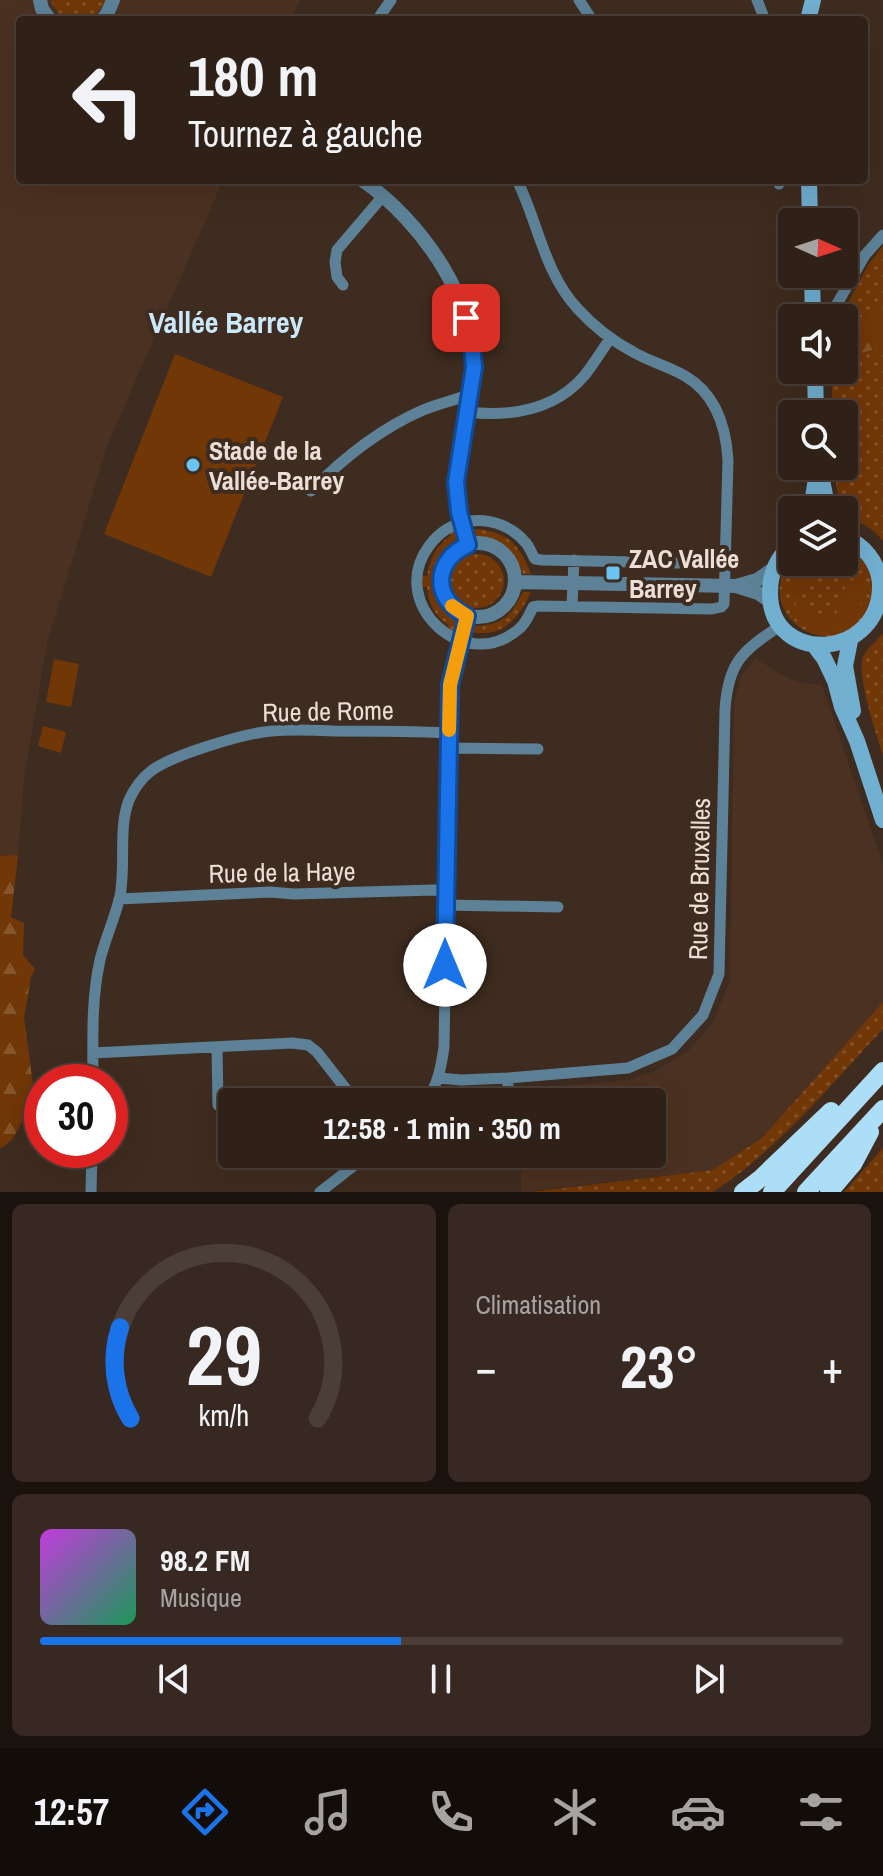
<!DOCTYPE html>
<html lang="fr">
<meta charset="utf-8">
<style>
:root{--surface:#2f2118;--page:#372921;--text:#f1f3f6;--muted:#a7a3a2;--line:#4a3e37;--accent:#1a73e8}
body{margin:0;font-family:"Archivo Narrow",sans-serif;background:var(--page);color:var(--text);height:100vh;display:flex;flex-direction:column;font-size:30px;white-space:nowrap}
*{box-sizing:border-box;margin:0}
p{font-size:26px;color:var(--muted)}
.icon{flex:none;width:44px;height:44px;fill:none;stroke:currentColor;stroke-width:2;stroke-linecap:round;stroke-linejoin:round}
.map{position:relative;height:1192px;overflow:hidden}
.drawer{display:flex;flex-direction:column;gap:12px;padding:12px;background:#1a120d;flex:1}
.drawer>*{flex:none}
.hud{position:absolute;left:16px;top:16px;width:852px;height:168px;border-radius:8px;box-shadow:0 8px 32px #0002,0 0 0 2px var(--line);background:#2f2118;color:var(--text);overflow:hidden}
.needle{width:52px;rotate:93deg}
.controls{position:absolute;left:778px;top:208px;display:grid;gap:16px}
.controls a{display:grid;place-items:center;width:80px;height:80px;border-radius:8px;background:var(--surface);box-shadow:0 8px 32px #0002,0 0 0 2px var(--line);font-size:40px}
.speed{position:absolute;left:24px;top:1064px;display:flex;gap:16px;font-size:40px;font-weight:700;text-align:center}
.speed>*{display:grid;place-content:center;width:104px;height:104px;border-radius:50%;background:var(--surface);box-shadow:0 8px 32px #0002,0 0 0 2px var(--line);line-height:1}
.speed .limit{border:12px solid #d22;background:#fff;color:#111}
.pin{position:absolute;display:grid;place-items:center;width:68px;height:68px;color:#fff;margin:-34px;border-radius:16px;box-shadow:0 4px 12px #0006}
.me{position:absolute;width:88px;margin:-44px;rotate:0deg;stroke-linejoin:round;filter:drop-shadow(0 0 6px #0008)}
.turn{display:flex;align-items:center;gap:28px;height:168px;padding:0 40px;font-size:36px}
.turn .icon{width:104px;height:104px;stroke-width:2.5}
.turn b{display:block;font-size:56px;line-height:68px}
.big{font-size:60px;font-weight:800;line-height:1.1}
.drawer .tile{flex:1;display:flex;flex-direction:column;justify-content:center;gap:12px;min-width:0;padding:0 28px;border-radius:12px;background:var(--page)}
.drawer .dial{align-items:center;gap:0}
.dial svg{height:208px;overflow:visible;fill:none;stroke:var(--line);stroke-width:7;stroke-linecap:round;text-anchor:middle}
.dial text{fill:var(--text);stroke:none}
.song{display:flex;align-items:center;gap:24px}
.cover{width:96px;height:96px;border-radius:12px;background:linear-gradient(135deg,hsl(290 70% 55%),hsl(150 70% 35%))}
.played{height:8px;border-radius:4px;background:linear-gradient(90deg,var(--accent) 45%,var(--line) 45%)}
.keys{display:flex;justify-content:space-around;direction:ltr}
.heat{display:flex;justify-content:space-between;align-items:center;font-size:44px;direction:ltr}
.drawer .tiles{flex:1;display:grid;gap:12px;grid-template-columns:1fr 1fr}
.tile:last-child{grid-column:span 2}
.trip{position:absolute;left:218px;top:1088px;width:448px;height:80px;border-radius:8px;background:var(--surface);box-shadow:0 8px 32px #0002,0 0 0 2px var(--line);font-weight:800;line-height:80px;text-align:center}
.dock{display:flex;height:128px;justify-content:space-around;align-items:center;background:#130d0a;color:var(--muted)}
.dock .icon{width:56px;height:56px}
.dock .on{color:var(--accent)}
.dock b{font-size:36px;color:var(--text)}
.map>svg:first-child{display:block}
.built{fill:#4b3121}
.grass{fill:url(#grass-dots)}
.forest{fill:url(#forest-firs)}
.green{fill:#713707}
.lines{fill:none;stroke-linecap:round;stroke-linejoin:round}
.minor{stroke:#5d8297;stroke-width:11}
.tertiary{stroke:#5d8297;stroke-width:14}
.secondary{stroke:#72b0d1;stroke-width:16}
.trunk{stroke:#acdef8;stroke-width:18}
.route-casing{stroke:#114b97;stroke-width:20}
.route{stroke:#1a73e8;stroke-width:14}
.slow{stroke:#f59e0b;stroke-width:14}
.poi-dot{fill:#6ac3f1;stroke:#3f2c20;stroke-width:3}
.labels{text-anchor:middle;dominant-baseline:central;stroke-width:8;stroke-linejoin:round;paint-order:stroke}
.poi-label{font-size:26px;font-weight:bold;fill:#ebded6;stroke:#3f2c20;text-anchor:start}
.street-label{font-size:26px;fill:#ebded6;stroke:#3f2c20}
.quarter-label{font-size:30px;font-weight:bold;fill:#c9e8f9;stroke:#3f2c20}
</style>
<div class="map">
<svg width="883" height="1192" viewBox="0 0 883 1192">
<defs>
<pattern id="grass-dots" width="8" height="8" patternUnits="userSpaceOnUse" patternTransform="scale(2)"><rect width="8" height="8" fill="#713707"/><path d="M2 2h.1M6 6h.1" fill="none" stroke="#85542a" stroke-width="1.8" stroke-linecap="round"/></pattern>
<pattern id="forest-firs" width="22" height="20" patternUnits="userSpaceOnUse" patternTransform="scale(2)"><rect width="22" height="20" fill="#713707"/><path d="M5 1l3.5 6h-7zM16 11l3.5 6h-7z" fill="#85542a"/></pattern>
</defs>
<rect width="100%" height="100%" fill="#3f2c20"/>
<!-- built -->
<path class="built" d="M 0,0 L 300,0 L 291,20 L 20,20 L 20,180 L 223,180 L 107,446 L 47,643 L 24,778 L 18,855 L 0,856 Z
M 756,658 L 781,675 L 802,683 L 822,685 L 883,865 L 883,1002 L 762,1138 L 713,1170 L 521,1192 L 521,1154 L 652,1154 L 652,1102 L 520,1102 L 520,1089 L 624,1081 L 654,1072 L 688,1051 L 713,1023 L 730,980 L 734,701 L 742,674 Z"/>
<!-- grass -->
<path class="grass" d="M 51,0 L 105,0 C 95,28 61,27 51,0 Z
M 883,246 L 883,312 L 844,321 L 844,318 L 840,318 L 868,265 Z
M 883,347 L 883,541 C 875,531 867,526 856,520 C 836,508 836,487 835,466 L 844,466 L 844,414 L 833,414 L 831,370 L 844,370 L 844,358 Z
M 477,529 C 509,533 519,544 531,574 L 523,574 C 512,547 504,539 475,536 L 473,530 Z
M 458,531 L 460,538 C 429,567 422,591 457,621 L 454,632 L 449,630 L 448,625 C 434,614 429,605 427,587 L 422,587 L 422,576 L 427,576 C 430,559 436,546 450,536 L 450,533 Z
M 844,546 C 860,553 870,567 872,584 C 874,595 871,605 865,614 C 834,667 748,617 792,556 L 792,562 L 844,562 Z
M450 581a27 27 0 1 1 54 0a27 27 0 1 1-54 0Z
M 523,592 L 531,592 C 518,619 503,638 470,632 L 473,626 C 502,625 510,618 523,592 Z
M 883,633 L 883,756 C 877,735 856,676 863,657 C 867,648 877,641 883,633 Z
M 883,1002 L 883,1029 C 830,1085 778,1150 713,1192 L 530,1192 L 713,1170 L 762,1138 Z
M 883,1148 L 883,1192 L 844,1192 Z"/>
<!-- forest -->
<path class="forest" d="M 883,312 L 883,347 L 844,358 L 844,321 Z
M 18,855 L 11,917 L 24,923 L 23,955 L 35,969 L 31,977 L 24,1018 L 33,1084 L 24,1118 L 12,1140 L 0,1149 L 0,856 Z"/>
<!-- green -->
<path class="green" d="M 175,354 L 283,397 L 211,577 L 104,534 Z
M 844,548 C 851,551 856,554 857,562 C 859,582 831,576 819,579 C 805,582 808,598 791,591 L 790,583 L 794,562 L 844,562 Z
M 858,578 L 864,585 C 863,655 777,633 797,602 C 816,599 814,622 836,614 C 843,601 841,581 858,578 Z
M 54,659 L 79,664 L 71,707 L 46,702 Z
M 43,726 L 66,732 L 61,753 L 38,746 Z"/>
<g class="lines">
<!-- minor -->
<path class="minor" d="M 579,0 L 592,20
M 757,0 L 765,20
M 377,20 L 391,0
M 517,180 C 538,222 544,272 577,308 C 594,327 612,341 635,353 C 651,362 670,367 685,376 C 716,394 726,426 728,460 L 724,604 L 721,607 L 712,609 L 538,606 L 533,607 C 529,615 526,623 520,628 C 466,677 386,604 429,546 C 439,532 454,523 470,521 C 491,518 513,527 526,543 C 530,548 532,554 535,559 L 542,560 L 726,564
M 779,180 L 779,184
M 343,285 L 337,277 L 335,262 L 337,250 L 383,196
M 829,318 L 865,255 L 883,235
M 467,412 C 511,417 554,411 584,376 C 594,364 601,351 610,339
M 311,491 C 343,458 380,429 423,410 C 438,404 455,400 471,394
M 572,606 L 574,560
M 449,748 L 538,749
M 119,899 L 270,892 L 294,894 L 434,890 L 445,891
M 445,905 L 558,907
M 217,1047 L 218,1105
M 93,1053 L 292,1043 L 308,1045 L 317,1052 L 356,1102
M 439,1078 L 461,1080 L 508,1078 L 628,1068 L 672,1049 L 703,1015 L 719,974 L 725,710 C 728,661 743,651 781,625
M 93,1082 C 93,1042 91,1000 100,960 C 105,939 115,918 120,896 C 126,865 118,828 129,800 C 134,789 142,778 151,771 C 172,755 245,733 272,731 C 292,729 313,730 333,731 C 372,731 410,731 449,733
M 426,1102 C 438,1084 441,1068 444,1047 L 450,685 L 467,616
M 508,1102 L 508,1078
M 91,1192 L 92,1150
M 320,1192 L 369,1154"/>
<!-- tertiary -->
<path class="tertiary" d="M 40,0 L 42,9 L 50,20
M 102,20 L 107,14 L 113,0
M 362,180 C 422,221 482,306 473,382 C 468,422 451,462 457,503 C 459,517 464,531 468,545
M441 580a37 37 0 1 1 74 0a37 37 0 1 1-74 0Z
M 515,582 L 736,586 L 758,593 L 770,601
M 736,586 L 757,580 L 773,569"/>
<!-- secondary -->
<path class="secondary" d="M 808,20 L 813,0
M 809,180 L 810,222
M 812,274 L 813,318
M 815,370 L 816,414
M 822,480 L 828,510
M 811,510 L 818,466
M 792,545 C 776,558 770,573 770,593 C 770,667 883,660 880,583 C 878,562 864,545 844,537
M 850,641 L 845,666 L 853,711
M 814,645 L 824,658 L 835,681 L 842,707 L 857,741 L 883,820"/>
<!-- trunk -->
<path class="trunk" d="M 743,1192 L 761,1178 L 831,1111
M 772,1192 L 883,1071
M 806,1192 L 883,1109
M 829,1192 L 853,1164 L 870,1132"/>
</g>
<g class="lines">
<defs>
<path id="route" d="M 445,965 L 450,685 L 467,616 C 432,600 433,560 468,545 L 459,512 L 456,482 L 474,367 L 471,335 L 466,318"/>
</defs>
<!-- route casing -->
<use href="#route" class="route-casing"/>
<!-- route -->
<use href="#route" class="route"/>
<!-- slow -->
<path class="slow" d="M 449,730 L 450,685 L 467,616 L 452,606"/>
</g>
<!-- markers -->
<g class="poi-dot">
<circle cx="193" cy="465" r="8"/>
<rect x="605" y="565" width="16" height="16" rx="4"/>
</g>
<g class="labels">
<!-- poi labels -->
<g class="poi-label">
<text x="209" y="450">Stade de la<tspan x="209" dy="30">Vallée-Barrey</tspan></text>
<text x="629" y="558">ZAC Vallée<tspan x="629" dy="30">Barrey</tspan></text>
</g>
<!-- street labels -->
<g class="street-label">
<text transform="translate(328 711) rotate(-1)">Rue de Rome</text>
<text transform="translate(282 872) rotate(-1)">Rue de la Haye</text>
<text transform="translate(699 879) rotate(-89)">Rue de Bruxelles</text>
</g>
<!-- quarter labels -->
<g class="quarter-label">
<text x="226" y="322">Vallée Barrey</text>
</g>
</g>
</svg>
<div class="controls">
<a><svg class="needle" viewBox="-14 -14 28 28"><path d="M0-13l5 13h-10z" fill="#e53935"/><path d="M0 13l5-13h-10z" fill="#a7a3a2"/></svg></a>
<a><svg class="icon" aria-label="sound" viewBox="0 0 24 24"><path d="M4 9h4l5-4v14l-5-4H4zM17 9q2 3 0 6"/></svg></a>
<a><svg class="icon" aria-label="search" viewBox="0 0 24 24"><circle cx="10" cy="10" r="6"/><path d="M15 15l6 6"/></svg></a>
<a><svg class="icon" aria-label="layers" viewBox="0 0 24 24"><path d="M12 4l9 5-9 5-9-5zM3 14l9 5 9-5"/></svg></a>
</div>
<div class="speed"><div class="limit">30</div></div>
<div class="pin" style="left:466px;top:318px;background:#d93025"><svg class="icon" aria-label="arrive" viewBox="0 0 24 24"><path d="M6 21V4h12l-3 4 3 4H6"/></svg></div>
<svg class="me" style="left:445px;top:965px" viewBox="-20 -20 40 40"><circle r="19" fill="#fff"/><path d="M0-13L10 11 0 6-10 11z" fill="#1a73e8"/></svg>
<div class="trip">12:58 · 1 min · 350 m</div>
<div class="hud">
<div class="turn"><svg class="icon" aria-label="left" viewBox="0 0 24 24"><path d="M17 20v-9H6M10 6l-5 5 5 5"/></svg><div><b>180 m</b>Tournez à gauche</div></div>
</div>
</div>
<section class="drawer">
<div class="tiles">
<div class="tile dial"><svg viewBox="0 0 100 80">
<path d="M14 69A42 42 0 1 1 86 69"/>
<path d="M14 69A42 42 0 0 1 10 34" stroke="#1a73e8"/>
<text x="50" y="56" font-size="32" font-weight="700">29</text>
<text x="50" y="72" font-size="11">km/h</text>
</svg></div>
<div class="tile"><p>Climatisation</p>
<div class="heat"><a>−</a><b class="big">23°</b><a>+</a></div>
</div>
<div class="tile">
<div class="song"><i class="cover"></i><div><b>98.2 FM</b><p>Musique</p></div></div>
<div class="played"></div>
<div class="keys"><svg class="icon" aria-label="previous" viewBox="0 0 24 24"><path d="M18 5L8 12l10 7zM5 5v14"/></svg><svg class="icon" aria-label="pause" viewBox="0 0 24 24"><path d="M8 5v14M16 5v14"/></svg><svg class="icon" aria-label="next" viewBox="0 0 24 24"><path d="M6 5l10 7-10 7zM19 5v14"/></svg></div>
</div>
</div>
</section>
<nav class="dock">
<b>12:57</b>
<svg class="icon on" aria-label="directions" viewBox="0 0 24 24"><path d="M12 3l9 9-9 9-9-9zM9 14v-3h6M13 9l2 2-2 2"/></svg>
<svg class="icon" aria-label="music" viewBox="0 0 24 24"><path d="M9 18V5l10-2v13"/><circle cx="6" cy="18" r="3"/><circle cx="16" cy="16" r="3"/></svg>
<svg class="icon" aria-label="phone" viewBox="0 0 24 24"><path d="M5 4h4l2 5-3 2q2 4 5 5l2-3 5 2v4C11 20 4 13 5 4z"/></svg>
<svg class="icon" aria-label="climate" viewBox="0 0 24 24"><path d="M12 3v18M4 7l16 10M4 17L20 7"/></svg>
<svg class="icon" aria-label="car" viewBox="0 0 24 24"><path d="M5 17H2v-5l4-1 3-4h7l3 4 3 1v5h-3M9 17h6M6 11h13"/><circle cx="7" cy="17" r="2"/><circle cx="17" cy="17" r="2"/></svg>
<svg class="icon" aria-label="filters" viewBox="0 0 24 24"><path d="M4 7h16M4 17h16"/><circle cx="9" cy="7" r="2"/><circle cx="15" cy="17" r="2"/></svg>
</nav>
